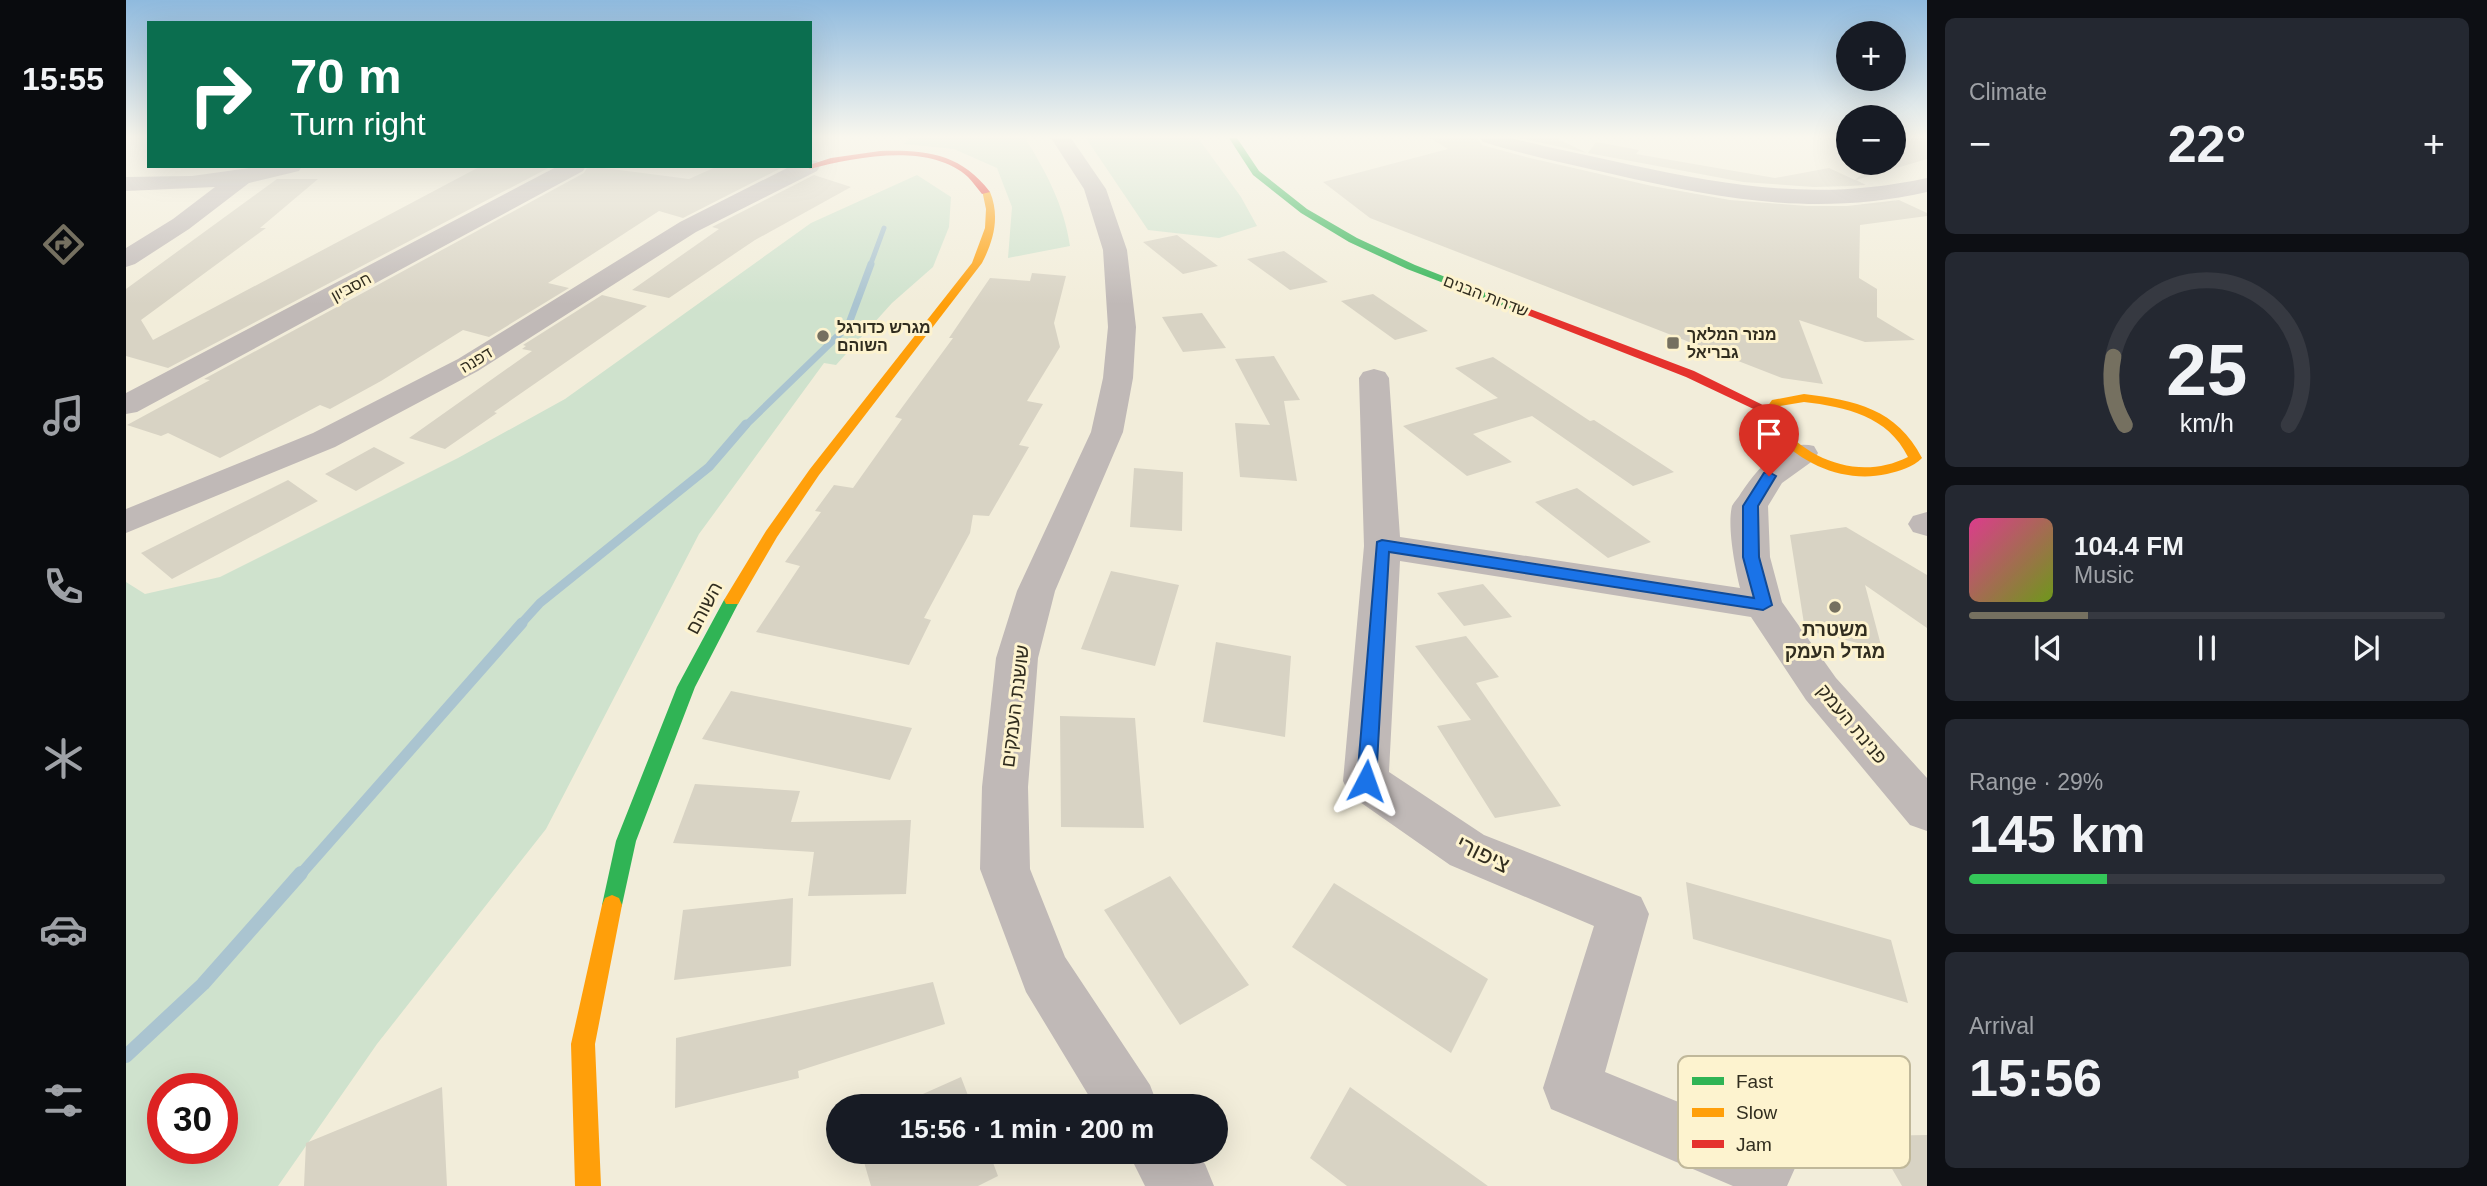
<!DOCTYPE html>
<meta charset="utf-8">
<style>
:root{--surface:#171b24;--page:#242831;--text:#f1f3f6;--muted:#9ea1a6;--line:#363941;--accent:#757060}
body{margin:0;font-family:Arial,"Noto Sans Hebrew",sans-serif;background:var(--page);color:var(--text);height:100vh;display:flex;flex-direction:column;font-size:26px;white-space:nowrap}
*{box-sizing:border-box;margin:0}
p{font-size:23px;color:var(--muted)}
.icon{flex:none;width:38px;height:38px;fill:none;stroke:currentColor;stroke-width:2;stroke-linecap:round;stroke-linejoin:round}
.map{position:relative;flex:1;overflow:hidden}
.sheet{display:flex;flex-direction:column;gap:18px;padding:18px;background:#0d0f14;width:560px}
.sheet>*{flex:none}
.banner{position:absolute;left:21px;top:21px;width:665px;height:147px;border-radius:0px;box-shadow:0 7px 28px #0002;background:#0b6e4f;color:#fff;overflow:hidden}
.controls{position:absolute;left:1710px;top:21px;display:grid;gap:14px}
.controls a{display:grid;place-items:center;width:70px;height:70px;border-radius:50%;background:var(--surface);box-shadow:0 7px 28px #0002;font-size:35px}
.speed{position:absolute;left:21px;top:1073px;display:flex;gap:14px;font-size:35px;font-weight:700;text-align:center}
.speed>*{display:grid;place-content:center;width:91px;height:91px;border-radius:50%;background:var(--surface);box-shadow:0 7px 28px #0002;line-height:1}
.speed .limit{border:10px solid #d22;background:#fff;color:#111}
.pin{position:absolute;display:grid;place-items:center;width:60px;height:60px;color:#fff;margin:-72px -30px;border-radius:50% 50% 50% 0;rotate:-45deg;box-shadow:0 0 7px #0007}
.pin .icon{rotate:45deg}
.me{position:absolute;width:77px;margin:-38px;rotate:4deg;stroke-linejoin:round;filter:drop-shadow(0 0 5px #0008)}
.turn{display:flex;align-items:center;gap:24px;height:147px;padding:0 28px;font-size:32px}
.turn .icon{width:91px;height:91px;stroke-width:2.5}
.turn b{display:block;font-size:49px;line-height:60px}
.big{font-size:52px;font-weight:800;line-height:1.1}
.sheet .tile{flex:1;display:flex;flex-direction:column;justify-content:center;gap:10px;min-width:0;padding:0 24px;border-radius:10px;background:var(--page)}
.sheet .dial{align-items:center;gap:0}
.dial svg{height:182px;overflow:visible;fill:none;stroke:var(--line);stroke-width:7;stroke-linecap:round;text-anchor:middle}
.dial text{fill:var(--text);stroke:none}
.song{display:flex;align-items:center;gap:21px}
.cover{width:84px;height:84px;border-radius:10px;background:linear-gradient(135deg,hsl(330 70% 55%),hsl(80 70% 35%))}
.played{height:7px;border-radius:4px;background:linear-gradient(90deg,var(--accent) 25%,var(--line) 25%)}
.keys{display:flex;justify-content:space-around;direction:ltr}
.heat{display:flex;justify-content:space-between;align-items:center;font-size:38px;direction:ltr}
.charge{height:10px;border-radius:5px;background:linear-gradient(90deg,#34c759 29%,var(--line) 0)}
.trip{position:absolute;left:700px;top:1094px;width:402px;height:70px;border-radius:35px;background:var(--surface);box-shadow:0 7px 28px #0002;font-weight:800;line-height:70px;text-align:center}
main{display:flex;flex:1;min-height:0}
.tab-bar{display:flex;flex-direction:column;width:126px;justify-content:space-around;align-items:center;background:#090b0e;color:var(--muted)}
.tab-bar .icon{width:49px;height:49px}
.tab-bar .on{color:var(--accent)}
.tab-bar b{font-size:32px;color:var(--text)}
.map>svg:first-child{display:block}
.green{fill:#cfe2cd;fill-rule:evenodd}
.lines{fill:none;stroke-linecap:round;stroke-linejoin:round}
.stream-far4{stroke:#aac4d0;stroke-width:5}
.stream-far3{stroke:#aac4d0;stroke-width:7}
.stream-far2{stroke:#aac4d0;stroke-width:9}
.stream-far1{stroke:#aac4d0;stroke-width:11}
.stream{stroke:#aac4d0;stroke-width:14}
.building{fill:#d8d3c4}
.street{fill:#c0b9b7;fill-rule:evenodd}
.fast{fill:#30b455;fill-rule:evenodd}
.slow{fill:#ff9f0a;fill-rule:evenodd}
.jam{fill:#e5322d;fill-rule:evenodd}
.route{fill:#1a73e8;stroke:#114b97;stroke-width:2}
.poi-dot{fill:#757060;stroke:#fdf3cf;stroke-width:2.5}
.labels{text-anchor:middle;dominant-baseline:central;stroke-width:6;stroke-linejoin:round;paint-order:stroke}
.far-street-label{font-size:16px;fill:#312d1f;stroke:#fdf3cf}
.far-poi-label{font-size:16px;font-weight:bold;fill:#312d1f;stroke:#fdf3cf;text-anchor:start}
.street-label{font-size:19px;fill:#312d1f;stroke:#fdf3cf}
.poi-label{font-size:19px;font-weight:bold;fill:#312d1f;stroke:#fdf3cf}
.near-street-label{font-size:23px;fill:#312d1f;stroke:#fdf3cf}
.key{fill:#fdf3cf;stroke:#c0b89a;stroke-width:2}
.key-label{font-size:19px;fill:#312d1f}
</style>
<main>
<nav class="tab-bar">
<b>15:55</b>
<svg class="icon on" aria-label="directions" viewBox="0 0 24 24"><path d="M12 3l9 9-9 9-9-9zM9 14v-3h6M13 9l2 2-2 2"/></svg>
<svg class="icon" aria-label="music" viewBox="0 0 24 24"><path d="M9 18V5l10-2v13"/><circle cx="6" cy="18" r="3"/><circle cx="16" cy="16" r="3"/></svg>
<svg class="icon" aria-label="phone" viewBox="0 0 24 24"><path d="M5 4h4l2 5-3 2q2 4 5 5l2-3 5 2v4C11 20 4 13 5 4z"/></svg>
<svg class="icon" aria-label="climate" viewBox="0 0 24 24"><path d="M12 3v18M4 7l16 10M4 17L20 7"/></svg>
<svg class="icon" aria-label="car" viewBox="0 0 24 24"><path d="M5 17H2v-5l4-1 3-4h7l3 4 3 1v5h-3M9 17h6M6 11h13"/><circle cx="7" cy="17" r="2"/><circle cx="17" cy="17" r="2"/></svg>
<svg class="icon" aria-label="filters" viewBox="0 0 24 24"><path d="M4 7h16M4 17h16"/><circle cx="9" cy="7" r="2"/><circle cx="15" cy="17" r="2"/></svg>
</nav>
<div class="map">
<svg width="1801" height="1186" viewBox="0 0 1801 1186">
<rect width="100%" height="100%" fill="#f2edda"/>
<!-- green -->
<path class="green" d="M 784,138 L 899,138 C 920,172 938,205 944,246 L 882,258 L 886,207 L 871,168 L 828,149 L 778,144 Z
M 960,138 L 1072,138 L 1115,197 L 1131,226 L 1093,238 L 1022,230 Z
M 791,175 L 825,197 L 823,227 L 807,267 L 766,303 L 710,365 L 698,363 L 573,534 L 420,829 L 251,1044 L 152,1186 L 0,1186 L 0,582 L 19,594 L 94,577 L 332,458 L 439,399 L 685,223 ZM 37,1088 L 96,1088 L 96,1148 L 37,1148 Z"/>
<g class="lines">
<!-- stream-far4 -->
<path class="stream-far4" d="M 744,266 L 758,228"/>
<!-- stream-far3 -->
<path class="stream-far3" d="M 619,426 L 722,326 L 745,264"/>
<!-- stream-far2 -->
<path class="stream-far2" d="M 394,625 L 414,603 L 583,467 L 620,424"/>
<!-- stream-far1 -->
<path class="stream-far1" d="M 174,875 L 396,623"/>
<!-- stream -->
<path class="stream" d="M 0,1056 L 77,984 L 175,873"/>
</g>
<!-- building -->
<path class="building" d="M 1304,138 L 1351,138 L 1356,145 L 1404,158 L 1526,186 L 1604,200 L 1681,206 L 1721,206 L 1773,200 L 1801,213 L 1801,216 L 1734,225 L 1733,278 L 1751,289 L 1751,317 L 1789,340 L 1739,342 L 1673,320 L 1697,384 L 1656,378 L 1244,218 L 1197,182 L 1322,149 Z
M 1394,138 L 1430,138 L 1461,153 L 1430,146 Z
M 1781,138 L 1801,138 L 1801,159 L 1730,180 L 1740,185 L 1724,186 L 1688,187 L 1617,182 L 1462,153 L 1470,142 L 1513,150 L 1510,154 L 1649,178 L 1703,168 L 1729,180 L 1748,163 L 1768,163 L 1768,148 Z
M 355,166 L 426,166 L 42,368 L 0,356 L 0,289 L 151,179 L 192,179 L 134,228 L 140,228 L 15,320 L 27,340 Z
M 462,166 L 563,179 L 592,166 L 659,166 L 557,218 L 533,211 L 422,283 L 443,288 L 363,337 L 337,330 L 255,381 L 204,409 L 194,405 L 94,458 L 42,433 L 35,436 L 1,425 L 84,380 L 78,379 L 458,173 Z
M 688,175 L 725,187 L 629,240 L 543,298 L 506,290 L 593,229 L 586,227 Z
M 1051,235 L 1092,266 L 1057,274 L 1017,242 Z
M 1158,251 L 1202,282 L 1164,290 L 1121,259 Z
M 906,273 L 940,276 L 928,323 L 934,347 L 901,401 L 917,404 L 893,445 L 903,447 L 863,516 L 847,515 L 844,533 L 798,618 L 805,620 L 783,665 L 630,632 L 674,566 L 659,562 L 695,512 L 689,511 L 708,485 L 727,488 L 776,419 L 769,417 L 827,338 L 823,338 L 864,278 L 904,281 Z
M 1247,294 L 1302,331 L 1269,340 L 1215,301 Z
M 476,295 L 521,306 L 368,412 L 371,413 L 319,449 L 283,438 L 406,351 L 396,349 L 400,346 L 397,345 Z
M 1076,313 L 1100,348 L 1057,352 L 1036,317 Z
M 1148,356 L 1174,400 L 1158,401 L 1171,481 L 1114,477 L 1109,423 L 1144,425 L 1109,359 Z
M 1367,357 L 1464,421 L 1468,420 L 1548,472 L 1507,486 L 1406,416 L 1347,434 L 1386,462 L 1341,476 L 1277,426 L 1372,398 L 1329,368 Z
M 248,447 L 279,463 L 230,491 L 199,474 Z
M 1008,468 L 1057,472 L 1056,531 L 1004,527 Z
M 162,480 L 192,501 L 46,579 L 15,553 Z
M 1451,488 L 1525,542 L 1482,558 L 1409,502 Z
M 1720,527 L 1801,575 L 1801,628 L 1739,585 L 1756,649 L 1679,630 L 1664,535 Z
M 985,571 L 1053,585 L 1029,666 L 955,649 Z
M 1357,584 L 1386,617 L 1338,626 L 1311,593 Z
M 1340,636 L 1373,677 L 1350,683 L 1435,806 L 1369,818 L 1311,726 L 1345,720 L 1289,646 Z
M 1090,642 L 1165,656 L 1159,737 L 1077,722 Z
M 605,691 L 786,728 L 764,780 L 576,739 Z
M 934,716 L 1009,718 L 1018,828 L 935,827 Z
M 569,784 L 674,791 L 665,822 L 785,820 L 780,894 L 682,896 L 688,852 L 547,843 Z
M 1044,876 L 1123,985 L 1054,1025 L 978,910 Z
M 1560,882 L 1765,940 L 1782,1003 L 1567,939 Z
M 1208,883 L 1362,979 L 1325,1053 L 1166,947 Z
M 667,898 L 665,966 L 548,980 L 557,910 Z
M 807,982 L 819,1024 L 672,1071 L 673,1078 L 549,1108 L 550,1038 Z
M 835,1077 L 846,1106 L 770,1106 Z
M 316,1087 L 321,1186 L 178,1186 L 180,1143 Z
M 1224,1087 L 1362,1186 L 1221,1186 L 1184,1158 Z
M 1801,1135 L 1801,1186 L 1776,1186 L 1747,1136 Z
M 735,1152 L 863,1152 L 872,1176 L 852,1186 L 745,1186 Z"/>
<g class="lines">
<!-- street -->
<path class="street" d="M 925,138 L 945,138 L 980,189 L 1001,250 L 1010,327 L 1007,378 L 997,432 L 929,591 L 912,658 L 902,787 L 904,869 L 939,957 L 1024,1085 L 1032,1106 L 969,1106 L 900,992 L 854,869 L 856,787 L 870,658 L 891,591 L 965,432 L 977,378 L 982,327 L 977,250 L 958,189 Z
M 1354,138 L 1385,138 C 1424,148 1465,156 1505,165 C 1609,187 1695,201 1801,178 L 1801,192 C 1690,217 1595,199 1486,174 C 1443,164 1399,155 1357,142 Z
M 684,160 L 691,161 L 694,166 L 691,171 L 570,232 L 352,371 L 209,447 L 0,533 L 0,509 L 187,433 L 332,359 L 554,222 L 665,166 L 684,166 Z
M 137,166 L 176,166 L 173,171 L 123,183 L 63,229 L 9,264 L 0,267 L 0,248 L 47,219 L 89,187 L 0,191 L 0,177 L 66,176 Z
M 432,166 L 460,166 L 457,171 L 11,412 L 0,414 L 0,393 Z
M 1248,369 L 1259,372 L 1263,378 L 1274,537 L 1614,588 C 1609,567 1601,527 1606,506 C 1608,502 1613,497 1615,493 C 1631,469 1656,438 1688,446 L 1692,453 L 1688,460 L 1656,483 L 1642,506 L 1644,557 L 1656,602 L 1710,678 L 1801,778 L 1801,831 L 1784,825 L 1680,700 L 1625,617 L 1274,561 L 1263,772 L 1358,835 L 1515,897 L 1523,914 L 1479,1072 L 1660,1146 L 1669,1168 L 1661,1186 L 1607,1186 L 1425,1109 L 1417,1088 L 1468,926 L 1324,865 L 1224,795 L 1217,781 L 1238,546 L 1233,378 L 1237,372 Z
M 1801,512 L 1801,536 L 1787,532 L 1782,524 L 1787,516 Z
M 1002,1152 L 1069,1152 L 1079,1164 L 1088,1186 L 1019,1186 Z"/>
<!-- fast -->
<path class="fast" d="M 1103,138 L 1111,138 L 1133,171 L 1181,209 L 1231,238 L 1289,265 L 1406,311 L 1396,313 L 1281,269 L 1223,242 L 1175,213 L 1127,175 Z
M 606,594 L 614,600 L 569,687 L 510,841 L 496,905 L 493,912 L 486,915 L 479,912 L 476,905 L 490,841 L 551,687 L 598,600 Z"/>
<!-- slow -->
<path class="slow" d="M 856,190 L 864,192 C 874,216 868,240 856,263 L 693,475 L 651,537 L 612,604 L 600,604 L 598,600 L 640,531 L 684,469 L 846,263 L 859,228 L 860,209 Z
M 1678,394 C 1729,400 1771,409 1796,458 C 1787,467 1774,471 1761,474 C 1711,485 1662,457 1634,417 L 1646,400 ZM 1678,402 C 1720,407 1762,416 1782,457 C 1732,482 1678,459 1647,417 L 1654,406 Z
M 486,895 L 493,898 L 496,905 L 469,1044 L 475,1186 L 449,1186 L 445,1044 L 476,905 L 479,898 Z"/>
<!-- jam -->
<path class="jam" d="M 754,151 C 800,150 834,153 864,192 L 856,194 C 851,188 847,182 842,177 C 804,142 729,157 684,169 L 680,166 L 705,158 Z
M 1396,309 L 1404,309 L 1568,371 L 1647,410 L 1646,413 L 1636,413 L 1560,377 L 1396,313 Z"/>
</g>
<!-- sky -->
<linearGradient id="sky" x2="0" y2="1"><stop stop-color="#8fbade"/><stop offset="0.45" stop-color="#f9f7ee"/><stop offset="1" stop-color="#f9f7ee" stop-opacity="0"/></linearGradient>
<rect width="1801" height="304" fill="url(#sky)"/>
<!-- route -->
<path class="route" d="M 1643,472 L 1650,476 L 1632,506 L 1633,557 L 1646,605 L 1637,610 L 1263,552 L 1250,781 L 1247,787 L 1240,789 L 1234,787 L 1231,781 L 1251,542 L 1256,540 L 1628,598 L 1617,557 L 1617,506 L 1638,473 Z"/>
<!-- markers -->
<g class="poi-dot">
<circle cx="697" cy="336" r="7"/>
<rect x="1540" y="336" width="14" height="14" rx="3.5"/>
<circle cx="1709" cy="607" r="7"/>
</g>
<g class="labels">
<!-- far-street labels -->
<g class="far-street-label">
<text transform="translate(225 287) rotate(-28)">חסביון</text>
<text transform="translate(1360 296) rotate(21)">שדרות הבנים</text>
<text transform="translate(350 360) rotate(-31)">דפנה</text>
</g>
<!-- far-poi labels -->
<g class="far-poi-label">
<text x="711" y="327">מגרש כדורגל<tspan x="711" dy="18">השוהם</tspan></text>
<text x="1561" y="334">מנזר המלאך<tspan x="1561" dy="18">גבריאל</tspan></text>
</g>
<!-- street labels -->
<g class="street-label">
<text transform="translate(578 608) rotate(-62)">השוהם</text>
<text transform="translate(889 706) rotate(-83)">שושנת העמקים</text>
<text transform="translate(1726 724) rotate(50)">פנינת העמק</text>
</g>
<!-- poi labels -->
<g class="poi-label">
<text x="1709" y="629">משטרת<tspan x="1709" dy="22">מגדל העמק</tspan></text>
</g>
<!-- near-street labels -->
<g class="near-street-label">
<text transform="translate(1357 854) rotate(26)">ציפורי</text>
</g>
</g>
<!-- legend -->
<rect x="1552" y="1056" width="232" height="112" rx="10" class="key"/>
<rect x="1566" y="1077" width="32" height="8" fill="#30b455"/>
<rect x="1566" y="1108" width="32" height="9" fill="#ff9f0a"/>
<rect x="1566" y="1140" width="32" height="8" fill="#e5322d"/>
<g class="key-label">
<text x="1610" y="1088">Fast</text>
<text x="1610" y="1119">Slow</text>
<text x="1610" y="1151">Jam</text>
</g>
</svg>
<div class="controls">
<a>+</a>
<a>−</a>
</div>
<div class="speed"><div class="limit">30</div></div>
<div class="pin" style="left:1643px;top:476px;background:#d93025"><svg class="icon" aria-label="arrive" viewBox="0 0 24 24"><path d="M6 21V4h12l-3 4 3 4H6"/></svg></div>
<svg class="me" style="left:1240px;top:781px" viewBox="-20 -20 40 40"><path d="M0-17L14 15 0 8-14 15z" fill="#1a73e8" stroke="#fff" stroke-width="4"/></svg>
<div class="trip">15:56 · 1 min · 200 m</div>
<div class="banner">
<div class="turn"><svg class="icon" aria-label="right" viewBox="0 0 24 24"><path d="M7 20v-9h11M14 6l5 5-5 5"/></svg><div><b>70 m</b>Turn right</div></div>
</div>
</div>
<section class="sheet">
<div class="tile"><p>Climate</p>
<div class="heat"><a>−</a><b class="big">22°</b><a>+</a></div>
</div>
<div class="tile dial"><svg viewBox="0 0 100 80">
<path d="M14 69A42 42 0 1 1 86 69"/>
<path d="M14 69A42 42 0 0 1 9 39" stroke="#757060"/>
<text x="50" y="56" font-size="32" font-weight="700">25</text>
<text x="50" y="72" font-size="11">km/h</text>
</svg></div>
<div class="tile">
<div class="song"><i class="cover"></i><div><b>104.4 FM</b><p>Music</p></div></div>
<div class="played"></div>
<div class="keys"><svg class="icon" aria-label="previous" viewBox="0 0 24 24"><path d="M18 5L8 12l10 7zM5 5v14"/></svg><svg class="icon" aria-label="pause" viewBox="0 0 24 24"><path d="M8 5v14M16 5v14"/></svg><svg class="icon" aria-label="next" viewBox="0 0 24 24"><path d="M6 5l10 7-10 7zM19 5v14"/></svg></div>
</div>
<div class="tile"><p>Range · 29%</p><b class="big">145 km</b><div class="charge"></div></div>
<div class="tile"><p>Arrival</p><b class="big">15:56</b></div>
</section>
</main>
